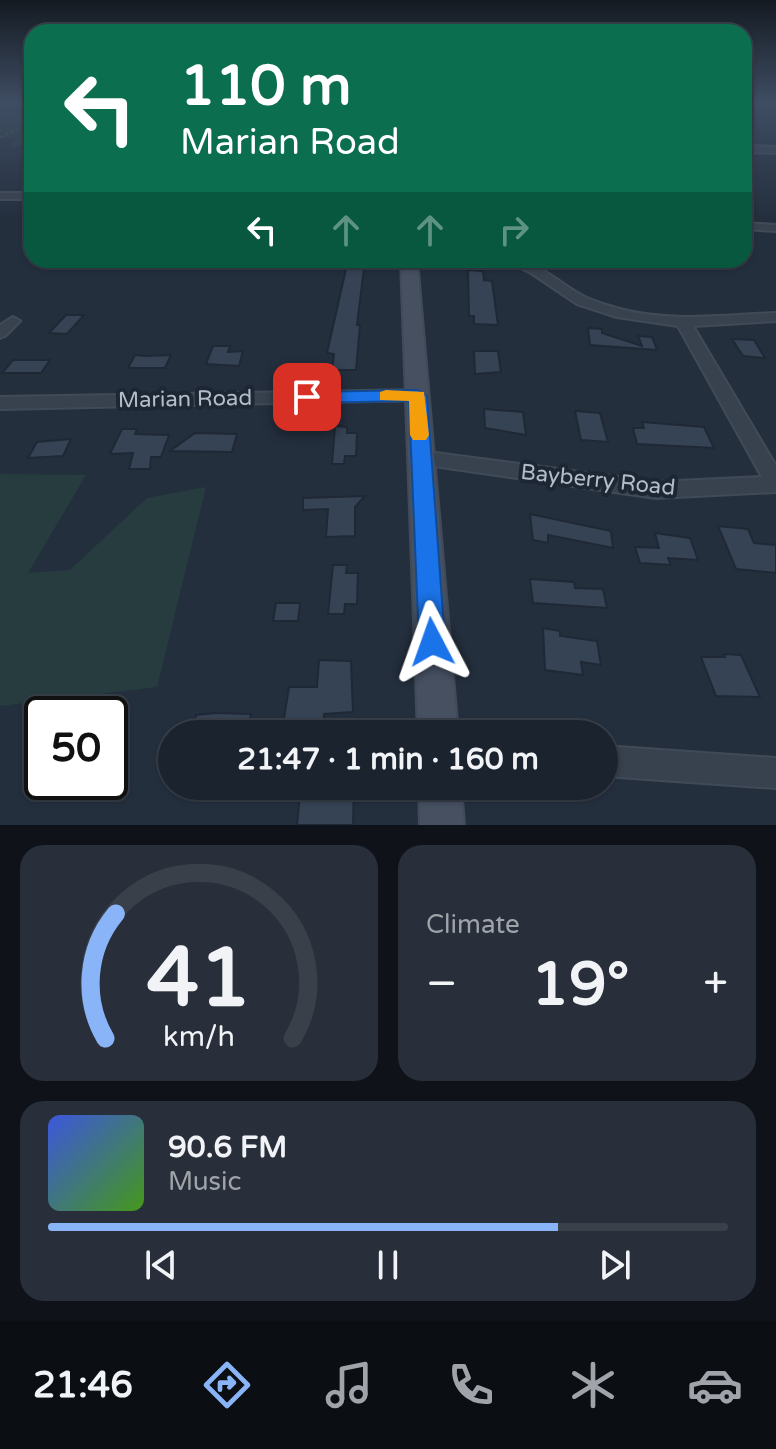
<!DOCTYPE html>
<meta charset="utf-8">
<style>
:root{--surface:#1b232e;--page:#282f3a;--text:#f1f3f6;--muted:#a0a4aa;--line:#39404a;--accent:#8ab4f8}
body{margin:0;font-family:"Varela Round",sans-serif;background:var(--page);color:var(--text);height:100vh;display:flex;flex-direction:column;font-size:30px;white-space:nowrap}
*{box-sizing:border-box;margin:0}
p{font-size:26px;color:var(--muted)}
.icon{flex:none;width:44px;height:44px;fill:none;stroke:currentColor;stroke-width:2;stroke-linecap:round;stroke-linejoin:round}
.map{position:relative;height:825px;overflow:hidden}
.panel{display:flex;flex-direction:column;gap:20px;padding:20px;background:#0f1319;flex:1}
.panel>*{flex:none}
.guide{position:absolute;left:24px;top:24px;width:728px;height:244px;border-radius:24px;box-shadow:0 2px 6px #0004,0 0 0 2px var(--line);background:#0b6e4f;color:#fff;overflow:hidden}
.speed{position:absolute;left:24px;top:696px;display:flex;gap:16px;font-size:40px;font-weight:700;text-align:center}
.speed>*{display:grid;place-content:center;width:104px;height:104px;border-radius:50%;background:var(--surface);box-shadow:0 2px 6px #0004,0 0 0 2px var(--line);line-height:1}
.speed .limit{border:4px solid #111;border-radius:12px;background:#fff;color:#111}
.pin{position:absolute;display:grid;place-items:center;width:68px;height:68px;color:#fff;margin:-34px;border-radius:16px;box-shadow:0 4px 12px #0006}
.me{position:absolute;width:88px;margin:-44px;rotate:356deg;stroke-linejoin:round;filter:drop-shadow(0 0 6px #0008)}
.turn{display:flex;align-items:center;gap:28px;height:168px;padding:0 24px;font-size:36px}
.turn .icon{width:104px;height:104px;stroke-width:2.5}
.turn b{display:block;font-size:56px;line-height:68px}
.lanes{display:flex;align-items:center;height:76px;padding:0 24px;background:#0003;justify-content:center;gap:40px;direction:ltr}
.lanes .off{opacity:.35}
.big{font-size:60px;font-weight:700;line-height:1.1}
.panel .tile{flex:1;display:flex;flex-direction:column;justify-content:center;gap:12px;min-width:0;padding:0 28px;border-radius:24px;background:var(--page)}
.panel .dial{align-items:center;gap:0}
.dial svg{height:208px;overflow:visible;fill:none;stroke:var(--line);stroke-width:7;stroke-linecap:round;text-anchor:middle}
.dial text{fill:var(--text);stroke:none}
.song{display:flex;align-items:center;gap:24px}
.cover{width:96px;height:96px;border-radius:12px;background:linear-gradient(135deg,hsl(230 70% 55%),hsl(100 70% 35%))}
.played{height:8px;border-radius:4px;background:linear-gradient(90deg,var(--accent) 75%,var(--line) 75%)}
.keys{display:flex;justify-content:space-around;direction:ltr}
.heat{display:flex;justify-content:space-between;align-items:center;font-size:44px;direction:ltr}
.panel .tiles{flex:1;display:grid;gap:20px;grid-template-columns:1fr 1fr}
.tile:last-child{grid-column:span 2}
.trip{position:absolute;left:158px;top:720px;width:460px;height:80px;border-radius:40px;background:var(--surface);box-shadow:0 2px 6px #0004,0 0 0 2px var(--line);font-weight:700;line-height:80px;text-align:center}
.dock{display:flex;height:128px;justify-content:space-around;align-items:center;background:#0b0e12;color:var(--muted)}
.dock .icon{width:56px;height:56px}
.dock .current{color:var(--accent)}
.dock b{font-size:36px;color:var(--text)}
.map>svg:first-child{display:block}
.green{fill:#263c3f}
.building{fill:#364354;stroke:#1f2835;stroke-width:2}
.lines{fill:none;stroke-linecap:round;stroke-linejoin:round}
.minor-casing{stroke:#414a57;stroke-width:4}
.tertiary-casing{stroke:#414a57;stroke-width:4}
.secondary-casing{stroke:#414a57;stroke-width:4}
.path{stroke:#3f5557;stroke-width:2;stroke-dasharray:3 3;stroke-linecap:butt}
.minor{fill:#38414e;fill-rule:evenodd}
.tertiary{fill:#38414e;fill-rule:evenodd}
.secondary{fill:#465061;fill-rule:evenodd}
.route{fill:#1a73e8;stroke:#114b97;stroke-width:2}
.slow{fill:#f59e0b}
.labels{text-anchor:middle;dominant-baseline:central;stroke-width:8;stroke-linejoin:round;paint-order:stroke}
.street-label{font-size:22px;fill:#b4bcc9;stroke:#1d2633}
</style>
<div class="map">
<svg width="776" height="825" viewBox="0 0 776 825">
<rect width="100%" height="100%" fill="#242f3e"/>
<!-- green -->
<path class="green" d="M 0,111 L 32,114 L 32,145 L 10,146 L 19,138 L 0,138 Z
M 0,474 L 86,475 L 28,573 L 70,570 L 147,498 L 206,487 L 157,687 L 0,706 Z"/>
<!-- building -->
<path class="building" d="M 348,260 L 365,260 L 357,325 L 360,325 L 356,370 L 332,370 L 334,354 L 327,353 Z
M 468,270 L 483,271 L 484,280 L 492,281 L 498,325 L 474,324 L 474,316 L 469,316 Z
M 66,315 L 84,315 L 67,334 L 49,333 Z
M 588,328 L 602,329 L 602,333 L 642,346 L 638,336 L 652,337 L 657,350 L 590,345 Z
M 732,339 L 754,340 L 765,358 L 743,356 Z
M 213,346 L 230,346 L 228,352 L 243,351 L 239,366 L 206,364 Z
M 474,351 L 498,351 L 501,372 L 475,374 Z
M 135,355 L 146,356 L 171,355 L 165,368 L 128,368 Z
M 13,360 L 50,360 L 41,373 L 2,373 Z
M 484,409 L 523,412 L 526,435 L 485,428 Z
M 575,411 L 600,413 L 608,442 L 581,440 Z
M 642,422 L 704,427 L 714,448 L 637,444 L 633,428 L 644,428 Z
M 335,426 L 347,427 L 347,433 L 357,433 L 356,456 L 345,456 L 344,464 L 332,464 Z
M 122,429 L 137,429 L 135,434 L 169,435 L 161,457 L 151,457 L 150,469 L 129,469 L 133,453 L 110,454 Z
M 195,433 L 237,434 L 232,452 L 170,451 Z
M 71,439 L 63,456 L 28,458 L 37,442 Z
M 365,496 L 355,507 L 355,536 L 326,537 L 328,509 L 303,510 L 303,498 Z
M 530,514 L 611,531 L 613,548 L 548,535 L 548,543 L 533,540 Z
M 718,526 L 748,529 L 754,543 L 776,545 L 776,573 L 736,569 Z
M 655,533 L 690,538 L 698,560 L 668,558 L 671,565 L 640,563 L 635,547 L 659,548 Z
M 333,565 L 347,565 L 346,573 L 358,573 L 357,604 L 345,604 L 344,614 L 328,614 Z
M 530,579 L 574,582 L 575,588 L 603,589 L 607,608 L 533,603 Z
M 276,603 L 300,603 L 298,621 L 273,621 Z
M 543,628 L 560,631 L 560,636 L 597,641 L 601,665 L 581,662 L 583,675 L 545,670 Z
M 724,654 L 741,655 L 760,697 L 716,696 L 701,657 L 725,657 Z
M 319,660 L 351,661 L 353,712 L 324,714 L 323,732 L 282,731 L 289,687 L 317,687 Z
M 216,713 L 251,714 L 247,734 L 215,734 L 217,725 L 194,728 L 196,715 Z
M 306,786 L 354,786 L 353,825 L 297,825 L 300,793 L 306,791 Z"/>
<g class="lines">
<defs>
<path id="minor" d="M 0,193 L 32,193 L 32,199 L 0,199 Z
M 744,223 L 776,225 L 776,231 L 744,229 Z
M 505,260 C 542,260 556,283 587,298 C 596,302 607,305 616,308 C 668,323 723,315 776,313 L 776,321 L 693,326 L 776,466 L 776,492 L 656,498 L 413,463 L 410,458 L 413,453 L 420,451 L 656,482 L 762,477 L 678,326 L 617,317 L 577,304 L 531,273 Z
M 13,317 L 20,321 L 5,336 L 0,338 L 0,325 Z
M 418,390 L 424,392 L 427,396 L 424,400 L 0,409 L 0,397 Z
M 604,746 L 776,758 L 776,788 L 604,776 Z"/>
<path id="tertiary" d="M 744,146 L 776,147 L 776,153 L 744,152 Z"/>
<path id="secondary" d="M 401,260 L 417,260 L 458,734 L 418,734 Z
M 419,786 L 461,786 L 464,825 L 420,825 Z"/>
</defs>
<!-- minor casing -->
<use href="#minor" class="minor-casing"/>
<!-- tertiary casing -->
<use href="#tertiary" class="tertiary-casing"/>
<!-- secondary casing -->
<use href="#secondary" class="secondary-casing"/>
<!-- path -->
<path class="path" d="M 0,114 L 32,115
M 0,137 L 32,123"/>
<!-- minor -->
<use href="#minor" class="minor"/>
<!-- tertiary -->
<use href="#tertiary" class="tertiary"/>
<!-- secondary -->
<use href="#secondary" class="secondary"/>
</g>
<!-- sky -->
<linearGradient id="sky" x2="0" y2="1"><stop stop-color="#141a22"/><stop offset="0.47" stop-color="#3f4d63"/><stop offset="1" stop-color="#3f4d63" stop-opacity="0"/></linearGradient>
<rect width="776" height="218" fill="url(#sky)"/>
<!-- route -->
<path class="route" d="M 418,390 L 427,396 L 445,642 L 442,651 L 432,655 L 423,651 L 419,642 L 409,401 L 307,403 L 298,397 L 307,392 Z"/>
<!-- slow -->
<path class="slow" d="M 386,390 L 424,392 L 429,435 L 426,440 L 413,440 L 410,435 L 409,401 L 380,400 L 380,392 Z"/>
<g class="labels">
<!-- street labels -->
<g class="street-label">
<text transform="translate(185 399) rotate(-1)">Marian Road</text>
<text transform="translate(598 480) rotate(6)">Bayberry Road</text>
</g>
</g>
</svg>
<div class="speed"><div class="limit">50</div></div>
<div class="pin" style="left:307px;top:397px;background:#d93025"><svg class="icon" aria-label="arrive" viewBox="0 0 24 24"><path d="M6 21V4h12l-3 4 3 4H6"/></svg></div>
<svg class="me" style="left:432px;top:642px" viewBox="-20 -20 40 40"><path d="M0-17L14 15 0 8-14 15z" fill="#1a73e8" stroke="#fff" stroke-width="4"/></svg>
<div class="trip">21:47 · 1 min · 160 m</div>
<div class="guide">
<div class="turn"><svg class="icon" aria-label="left" viewBox="0 0 24 24"><path d="M17 20v-9H6M10 6l-5 5 5 5"/></svg><div><b>110 m</b>Marian Road</div></div>
<div class="lanes"><svg class="icon" aria-label="left" viewBox="0 0 24 24"><path d="M17 20v-9H6M10 6l-5 5 5 5"/></svg><svg class="icon off" aria-label="ahead" viewBox="0 0 24 24"><path d="M12 20V5M6 11l6-6 6 6"/></svg><svg class="icon off" aria-label="ahead" viewBox="0 0 24 24"><path d="M12 20V5M6 11l6-6 6 6"/></svg><svg class="icon off" aria-label="right" viewBox="0 0 24 24"><path d="M7 20v-9h11M14 6l5 5-5 5"/></svg></div>
</div>
</div>
<section class="panel">
<div class="tiles">
<div class="tile dial"><svg viewBox="0 0 100 80">
<path d="M14 69A42 42 0 1 1 86 69"/>
<path d="M14 69A42 42 0 0 1 18 21" stroke="#8ab4f8"/>
<text x="50" y="56" font-size="32" font-weight="700">41</text>
<text x="50" y="72" font-size="11">km/h</text>
</svg></div>
<div class="tile"><p>Climate</p>
<div class="heat"><a>−</a><b class="big">19°</b><a>+</a></div>
</div>
<div class="tile">
<div class="song"><i class="cover"></i><div><b>90.6 FM</b><p>Music</p></div></div>
<div class="played"></div>
<div class="keys"><svg class="icon" aria-label="previous" viewBox="0 0 24 24"><path d="M18 5L8 12l10 7zM5 5v14"/></svg><svg class="icon" aria-label="pause" viewBox="0 0 24 24"><path d="M8 5v14M16 5v14"/></svg><svg class="icon" aria-label="next" viewBox="0 0 24 24"><path d="M6 5l10 7-10 7zM19 5v14"/></svg></div>
</div>
</div>
</section>
<nav class="dock">
<b>21:46</b>
<svg class="icon current" aria-label="directions" viewBox="0 0 24 24"><path d="M12 3l9 9-9 9-9-9zM9 14v-3h6M13 9l2 2-2 2"/></svg>
<svg class="icon" aria-label="music" viewBox="0 0 24 24"><path d="M9 18V5l10-2v13"/><circle cx="6" cy="18" r="3"/><circle cx="16" cy="16" r="3"/></svg>
<svg class="icon" aria-label="phone" viewBox="0 0 24 24"><path d="M5 4h4l2 5-3 2q2 4 5 5l2-3 5 2v4C11 20 4 13 5 4z"/></svg>
<svg class="icon" aria-label="climate" viewBox="0 0 24 24"><path d="M12 3v18M4 7l16 10M4 17L20 7"/></svg>
<svg class="icon" aria-label="car" viewBox="0 0 24 24"><path d="M5 17H2v-5l4-1 3-4h7l3 4 3 1v5h-3M9 17h6M6 11h13"/><circle cx="7" cy="17" r="2"/><circle cx="17" cy="17" r="2"/></svg>
</nav>
